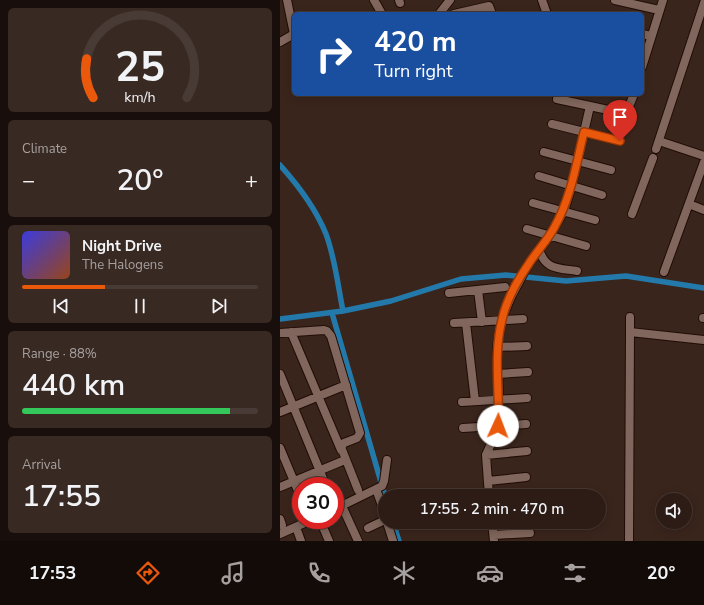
<!DOCTYPE html>
<meta charset="utf-8">
<style>
:root{--surface:#2c1c15;--page:#382922;--text:#f1f3f6;--muted:#a6a1a0;--line:#483a34;--accent:#ea580c}
body{margin:0;font-family:"Nunito Sans",sans-serif;background:var(--page);color:var(--text);height:100vh;display:flex;flex-direction:column;font-size:15px;white-space:nowrap}
*{box-sizing:border-box;margin:0}
p{font-size:13px;color:var(--muted)}
.icon{flex:none;width:22px;height:22px;fill:none;stroke:currentColor;stroke-width:2;stroke-linecap:round;stroke-linejoin:round}
.map{position:relative;flex:1;overflow:hidden}
.panel{display:flex;flex-direction:column;gap:8px;padding:8px;background:#180f0c;width:280px}
.panel>*{flex:none}
.guide{position:absolute;left:12px;top:12px;width:352px;height:84px;border-radius:6px;box-shadow:0 2px 10px #0003,0 0 0 1px var(--line);background:#1a4fa0;color:#fff;overflow:hidden}
.buttons{position:absolute;left:376px;top:493px;display:grid;gap:8px}
.buttons a{display:grid;place-items:center;width:36px;height:36px;border-radius:50%;background:var(--surface);box-shadow:0 2px 10px #0003,0 0 0 1px var(--line);font-size:20px}
.speed{position:absolute;left:12px;top:477px;display:flex;gap:8px;font-size:20px;font-weight:700;text-align:center}
.speed>*{display:grid;place-content:center;width:52px;height:52px;border-radius:50%;background:var(--surface);box-shadow:0 2px 10px #0003,0 0 0 1px var(--line);line-height:1}
.speed .limit{border:6px solid #d22;background:#fff;color:#111}
.pin{position:absolute;display:grid;place-items:center;width:34px;height:34px;color:#fff;margin:-41px -17px;border-radius:50% 50% 50% 0;rotate:-45deg;box-shadow:0 0 4px #0007}
.pin .icon{rotate:45deg}
.me{position:absolute;width:44px;margin:-22px;rotate:2deg;stroke-linejoin:round;filter:drop-shadow(0 0 3px #0008)}
.turn{display:flex;align-items:center;gap:14px;height:84px;padding:0 16px;font-size:18px}
.turn .icon{width:52px;height:52px;stroke-width:2.5}
.turn b{display:block;font-size:28px;line-height:34px}
.big{font-size:30px;font-weight:600;line-height:1.1}
.panel .widget{flex:1;display:flex;flex-direction:column;justify-content:center;gap:6px;min-width:0;padding:0 14px;border-radius:6px;background:var(--page)}
.panel .dial{align-items:center;gap:0}
.dial svg{height:104px;overflow:visible;fill:none;stroke:var(--line);stroke-width:7;stroke-linecap:round;text-anchor:middle}
.dial text{fill:var(--text);stroke:none}
.song{display:flex;align-items:center;gap:12px}
.cover{width:48px;height:48px;border-radius:6px;background:linear-gradient(135deg,hsl(240 70% 55%),hsl(20 70% 35%))}
.played{height:4px;border-radius:2px;background:linear-gradient(90deg,var(--accent) 35%,var(--line) 35%)}
.keys{display:flex;justify-content:space-around;direction:ltr}
.heat{display:flex;justify-content:space-between;align-items:center;font-size:22px;direction:ltr}
.charge{height:6px;border-radius:3px;background:linear-gradient(90deg,#34c759 88%,var(--line) 0)}
.trip{position:absolute;left:98px;top:489px;width:228px;height:40px;border-radius:20px;background:var(--surface);box-shadow:0 2px 10px #0003,0 0 0 1px var(--line);font-weight:600;line-height:40px;text-align:center}
.tab-bar{display:flex;height:64px;justify-content:space-around;align-items:center;background:#120b08;color:var(--muted)}
.tab-bar .icon{width:28px;height:28px}
.tab-bar .active{color:var(--accent)}
.tab-bar b{font-size:18px;color:var(--text)}
main{display:flex;flex:1;min-height:0}
.map>svg:first-child{display:block}
.lines{fill:none;stroke-linecap:round;stroke-linejoin:round}
.canal{stroke:#237aaa;stroke-width:5.5}
.minor-casing{stroke:#210d06;stroke-width:10}
.minor{stroke:#80665c;stroke-width:8}
.route-casing{stroke:#983908;stroke-width:10}
.route{stroke:#ea580c;stroke-width:7}
</style>
<main>
<section class="panel">
<div class="widget dial"><svg viewBox="0 0 100 80">
<path d="M14 69A42 42 0 1 1 86 69"/>
<path d="M14 69A42 42 0 0 1 9 39" stroke="#ea580c"/>
<text x="50" y="56" font-size="32" font-weight="700">25</text>
<text x="50" y="72" font-size="11">km/h</text>
</svg></div>
<div class="widget"><p>Climate</p>
<div class="heat"><a>−</a><b class="big">20°</b><a>+</a></div>
</div>
<div class="widget">
<div class="song"><i class="cover"></i><div><b>Night Drive</b><p>The Halogens</p></div></div>
<div class="played"></div>
<div class="keys"><svg class="icon" aria-label="previous" viewBox="0 0 24 24"><path d="M18 5L8 12l10 7zM5 5v14"/></svg><svg class="icon" aria-label="pause" viewBox="0 0 24 24"><path d="M8 5v14M16 5v14"/></svg><svg class="icon" aria-label="next" viewBox="0 0 24 24"><path d="M6 5l10 7-10 7zM19 5v14"/></svg></div>
</div>
<div class="widget"><p>Range · 88%</p><b class="big">440 km</b><div class="charge"></div></div>
<div class="widget"><p>Arrival</p><b class="big">17:55</b></div>
</section>
<div class="map">
<svg width="424" height="541" viewBox="0 0 424 541">
<rect width="100%" height="100%" fill="#3a251c"/>
<g class="lines">
<!-- canal -->
<path class="canal" d="M 0,165 C 18,185 36,209 46,234 C 55,258 58,286 63,311
M 52,313 L 105,496
M 0,319 L 63,311 L 111,301 L 181,279 L 226,275 L 286,281 L 346,276 L 424,288
M 113,522 L 119,541"/>
<defs>
<path id="minor" d="M 94,0 L 102,14
M 119,0 L 120,3
M 262,0 L 267,14
M 335,0 L 379,10
M 159,14 L 170,0
M 174,14 L 209,6 L 212,14
M 362,34 L 371,36
M 0,42 L 14,34 L 7,0
M 362,67 L 383,0
M 277,99 L 310,106
M 272,124 L 340,141
M 379,141 L 424,156
M 376,149 L 424,3
M 264,152 L 331,170
M 259,176 L 322,195
M 253,203 L 315,220
M 409,204 L 424,210
M 352,214 L 373,158
M 247,229 L 306,246
M 259,249 C 265,270 278,268 297,271
M 384,272 L 424,162
M 198,290 L 202,322
M 169,293 L 225,287
M 350,317 L 350,332
M 423,318 L 424,318
M 174,323 L 243,319
M 186,323 L 195,401
M 11,332 L 61,450
M 0,333 L 44,330 L 47,331 L 51,336 L 80,433 L 77,438 L 64,443 L 61,447 L 78,490
M 217,347 L 247,346
M 0,374 L 46,486
M 218,374 L 248,372
M 182,402 L 247,398
M 0,412 L 66,385
M 183,428 L 246,424
M 0,448 L 21,498
M 206,455 L 247,451
M 208,481 L 246,477
M 0,487 L 65,460
M 96,489 L 105,514
M 209,496 L 206,455 L 219,426 L 219,400 L 217,347 L 222,318 L 232,295 L 248,265 L 270,235 L 284,211 L 292,185 L 310,106 L 346,114 L 354,94
M 62,506 L 78,541
M 55,509 L 102,486 L 104,481 L 107,460
M 0,519 L 2,525
M 40,520 L 49,541
M 107,522 L 113,541
M 212,522 L 214,541
M 16,527 L 21,541
M 88,528 L 105,520
M 0,534 L 31,520
M 214,535 L 250,533
M 349,541 L 350,332 L 424,340"/>
</defs>
<!-- minor casing -->
<use href="#minor" class="minor-casing"/>
<!-- minor -->
<use href="#minor" class="minor"/>
</g>
<g class="lines">
<defs>
<path id="route" d="M 218,426 C 220,391 213,354 222,320 C 226,301 237,281 248,265 C 256,252 267,241 274,228 C 291,198 296,165 304,132 L 340,141"/>
</defs>
<!-- route casing -->
<use href="#route" class="route-casing"/>
<!-- route -->
<use href="#route" class="route"/>
</g>
</svg>
<div class="buttons">
<a><svg class="icon" aria-label="sound" viewBox="0 0 24 24"><path d="M4 9h4l5-4v14l-5-4H4zM17 9q2 3 0 6"/></svg></a>
</div>
<div class="speed"><div class="limit">30</div></div>
<div class="pin" style="left:340px;top:141px;background:#d93025"><svg class="icon" aria-label="arrive" viewBox="0 0 24 24"><path d="M6 21V4h12l-3 4 3 4H6"/></svg></div>
<svg class="me" style="left:218px;top:426px" viewBox="-20 -20 40 40"><circle r="19" fill="#fff"/><path d="M0-13L10 11 0 6-10 11z" fill="#ea580c"/></svg>
<div class="trip">17:55 · 2 min · 470 m</div>
<div class="guide">
<div class="turn"><svg class="icon" aria-label="right" viewBox="0 0 24 24"><path d="M7 20v-9h11M14 6l5 5-5 5"/></svg><div><b>420 m</b>Turn right</div></div>
</div>
</div>
</main>
<nav class="tab-bar">
<b>17:53</b>
<svg class="icon active" aria-label="directions" viewBox="0 0 24 24"><path d="M12 3l9 9-9 9-9-9zM9 14v-3h6M13 9l2 2-2 2"/></svg>
<svg class="icon" aria-label="music" viewBox="0 0 24 24"><path d="M9 18V5l10-2v13"/><circle cx="6" cy="18" r="3"/><circle cx="16" cy="16" r="3"/></svg>
<svg class="icon" aria-label="phone" viewBox="0 0 24 24"><path d="M5 4h4l2 5-3 2q2 4 5 5l2-3 5 2v4C11 20 4 13 5 4z"/></svg>
<svg class="icon" aria-label="climate" viewBox="0 0 24 24"><path d="M12 3v18M4 7l16 10M4 17L20 7"/></svg>
<svg class="icon" aria-label="car" viewBox="0 0 24 24"><path d="M5 17H2v-5l4-1 3-4h7l3 4 3 1v5h-3M9 17h6M6 11h13"/><circle cx="7" cy="17" r="2"/><circle cx="17" cy="17" r="2"/></svg>
<svg class="icon" aria-label="filters" viewBox="0 0 24 24"><path d="M4 7h16M4 17h16"/><circle cx="9" cy="7" r="2"/><circle cx="15" cy="17" r="2"/></svg>
<b>20°</b>
</nav>
